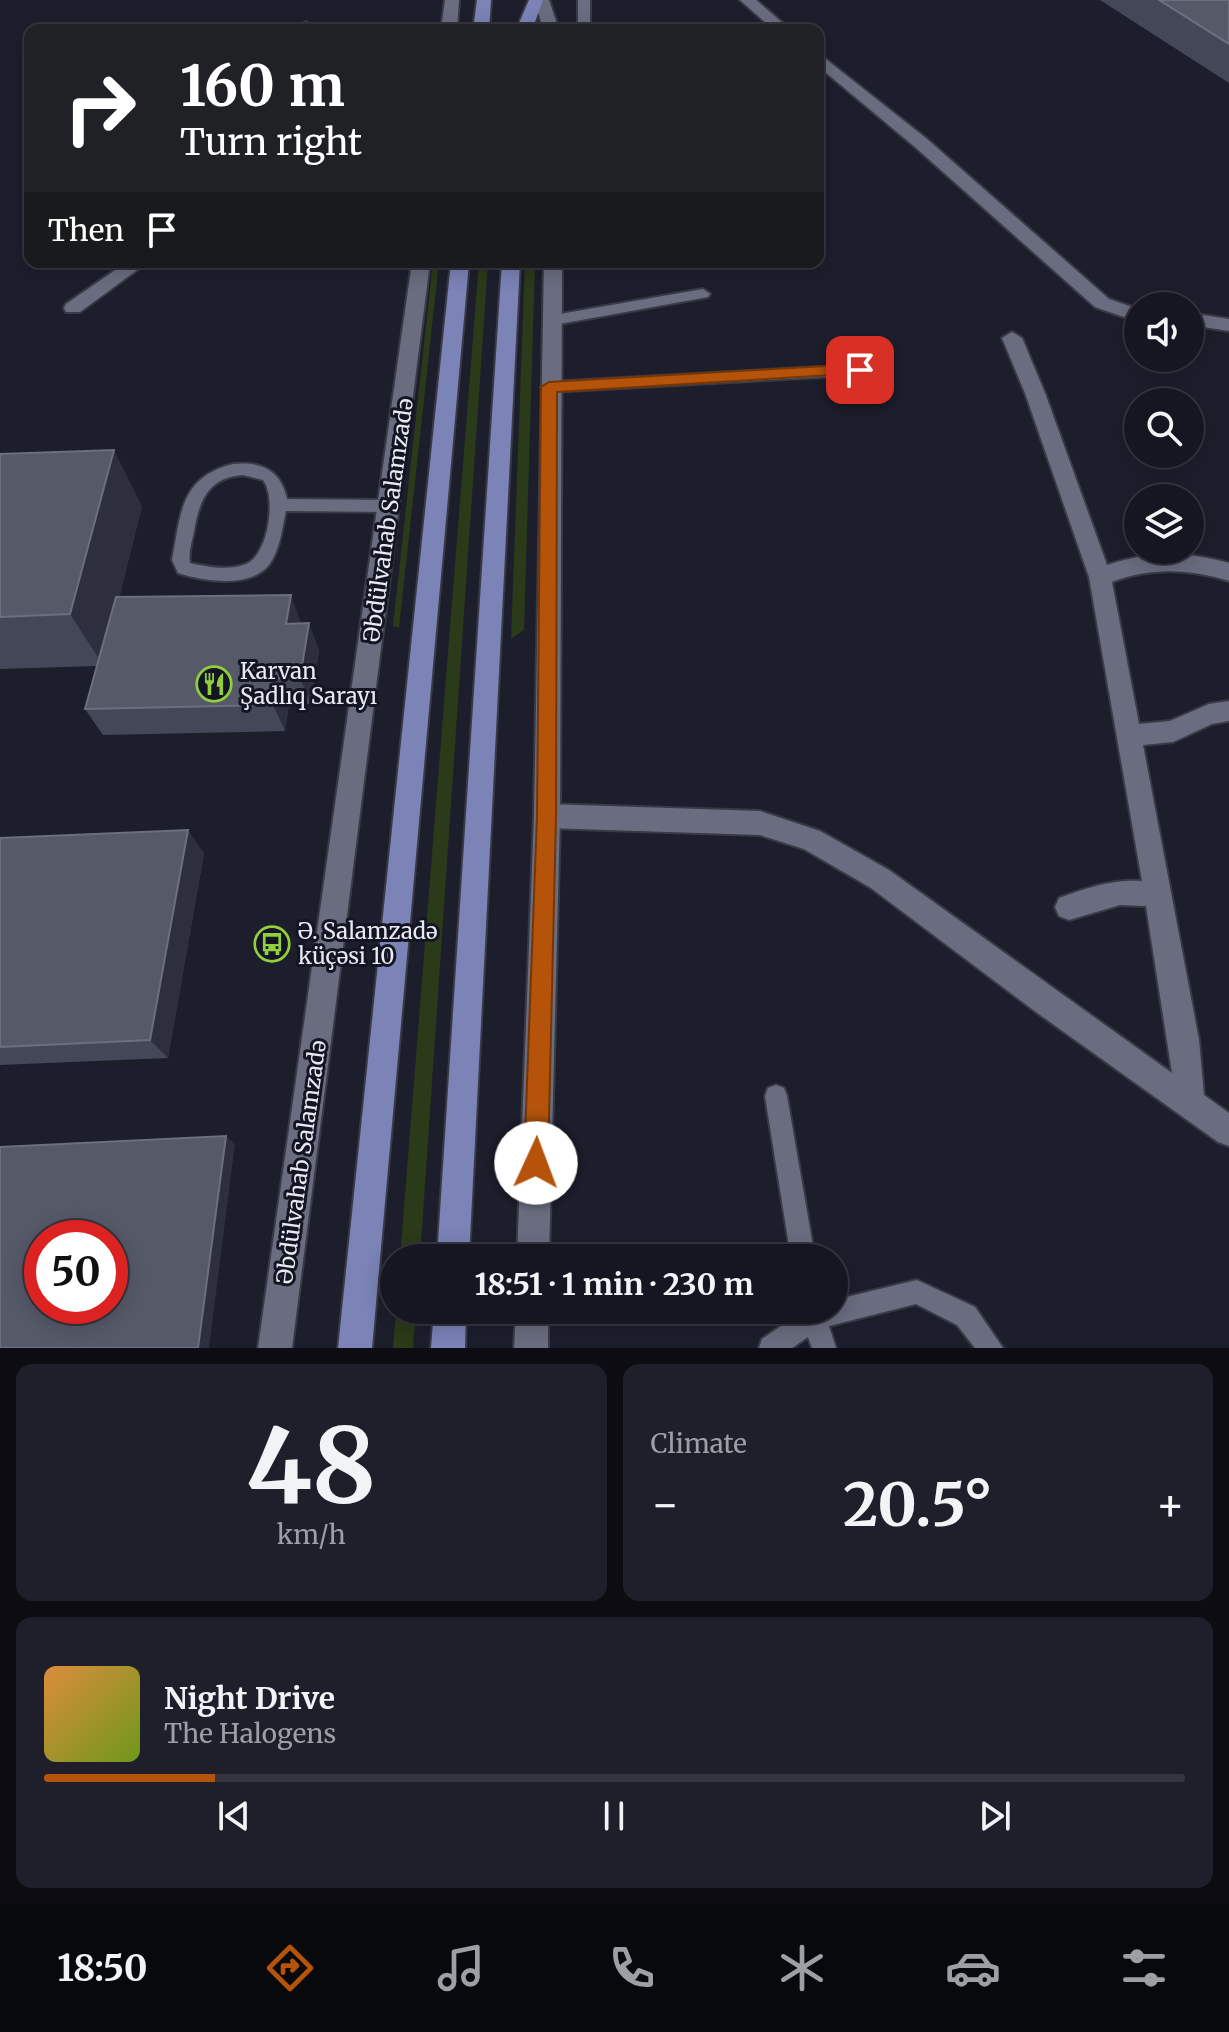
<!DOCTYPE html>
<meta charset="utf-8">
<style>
:root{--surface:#151621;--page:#1e1f2a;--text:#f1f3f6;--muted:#9d9fa5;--line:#34353f;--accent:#b45309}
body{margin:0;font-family:Merriweather,serif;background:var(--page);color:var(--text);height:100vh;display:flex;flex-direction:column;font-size:30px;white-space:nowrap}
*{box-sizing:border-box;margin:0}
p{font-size:26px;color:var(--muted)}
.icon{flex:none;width:44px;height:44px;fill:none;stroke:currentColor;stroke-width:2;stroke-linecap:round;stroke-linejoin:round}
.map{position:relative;height:1348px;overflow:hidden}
.details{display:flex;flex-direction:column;gap:16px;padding:16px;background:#0c0c12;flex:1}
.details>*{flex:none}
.hud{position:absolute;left:24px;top:24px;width:800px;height:244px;border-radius:16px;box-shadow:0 4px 20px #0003,0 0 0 2px var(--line);background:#202124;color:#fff;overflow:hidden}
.buttons{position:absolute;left:1124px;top:292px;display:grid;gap:16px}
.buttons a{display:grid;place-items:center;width:80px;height:80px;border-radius:50%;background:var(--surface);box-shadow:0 4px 20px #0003,0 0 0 2px var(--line);font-size:40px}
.speed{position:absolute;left:24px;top:1220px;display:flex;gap:16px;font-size:40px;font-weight:700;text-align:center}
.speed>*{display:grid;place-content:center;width:104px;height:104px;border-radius:50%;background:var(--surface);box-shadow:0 4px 20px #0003,0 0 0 2px var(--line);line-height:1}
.speed .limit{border:12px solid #d22;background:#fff;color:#111}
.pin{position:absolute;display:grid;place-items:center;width:68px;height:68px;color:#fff;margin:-34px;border-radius:16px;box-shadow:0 4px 12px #0006}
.me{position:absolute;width:88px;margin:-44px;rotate:2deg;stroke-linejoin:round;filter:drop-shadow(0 0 6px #0008)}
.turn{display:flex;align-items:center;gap:28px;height:168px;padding:0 24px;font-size:36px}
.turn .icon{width:104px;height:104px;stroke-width:2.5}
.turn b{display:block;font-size:56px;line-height:68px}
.then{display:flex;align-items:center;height:76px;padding:0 24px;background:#0003;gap:16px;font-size:30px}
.big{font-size:60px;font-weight:700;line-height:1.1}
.details .tile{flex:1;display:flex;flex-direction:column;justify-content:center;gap:12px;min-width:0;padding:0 28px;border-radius:16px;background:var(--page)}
.details .dial{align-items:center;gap:0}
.dial b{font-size:104px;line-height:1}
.song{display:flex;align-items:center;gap:24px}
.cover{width:96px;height:96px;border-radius:12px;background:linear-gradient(135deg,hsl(30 70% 55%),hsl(80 70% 35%))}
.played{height:8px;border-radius:4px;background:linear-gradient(90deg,var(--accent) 15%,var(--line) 15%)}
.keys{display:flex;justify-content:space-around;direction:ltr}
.heat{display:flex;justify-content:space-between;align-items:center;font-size:44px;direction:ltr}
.details .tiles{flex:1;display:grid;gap:16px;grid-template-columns:1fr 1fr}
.tile:last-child{grid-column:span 2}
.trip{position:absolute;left:380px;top:1244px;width:468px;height:80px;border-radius:40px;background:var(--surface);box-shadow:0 4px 20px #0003,0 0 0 2px var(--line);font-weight:700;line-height:80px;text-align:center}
.tabs{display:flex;height:128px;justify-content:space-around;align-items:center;background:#08090d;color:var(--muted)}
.tabs .icon{width:56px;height:56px}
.tabs .current{color:var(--accent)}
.tabs b{font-size:36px;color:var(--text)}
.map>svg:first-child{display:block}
.green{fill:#2b3a18}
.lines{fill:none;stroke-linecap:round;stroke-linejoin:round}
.lane-casing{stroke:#383a45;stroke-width:4}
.street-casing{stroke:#383a45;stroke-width:4}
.secondary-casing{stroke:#383a45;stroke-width:4}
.primary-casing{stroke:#383a45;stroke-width:4}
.lane{fill:#6a6d7f;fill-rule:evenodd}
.street{fill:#6a6d7f;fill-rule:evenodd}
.secondary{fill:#6a6d7f;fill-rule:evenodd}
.primary{fill:#7b83b7;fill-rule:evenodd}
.wall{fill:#444757}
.shaded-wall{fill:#2d2f3f}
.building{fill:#565968;stroke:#6c6f7d;stroke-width:2;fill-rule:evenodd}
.route{fill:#b45309;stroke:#753606;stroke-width:2}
.labels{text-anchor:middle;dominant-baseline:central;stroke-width:6;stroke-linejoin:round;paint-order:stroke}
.street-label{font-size:22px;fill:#e7e9f3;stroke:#131523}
.poi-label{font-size:22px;fill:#e7e9f3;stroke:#131523;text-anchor:start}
</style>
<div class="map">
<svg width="1229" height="1348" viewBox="0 0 1229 1348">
<rect width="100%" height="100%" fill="#1c1e2c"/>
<!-- green -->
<path class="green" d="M 433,262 L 439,262 L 399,628 L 393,626 Z
M 479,262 L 488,262 L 420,1258 L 400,1258 Z
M 525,262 L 535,262 L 524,630 L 511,639 Z
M 396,1310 L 416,1310 L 413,1348 L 393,1348 Z"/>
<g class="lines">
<defs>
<path id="lane" d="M 578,0 L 590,0 L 590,30 L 578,30 Z
M 306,22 L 318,30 L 305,30 L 300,25 Z
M 703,289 L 710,294 L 708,297 L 554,325 L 547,320 L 554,315 Z
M 860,365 L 867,370 L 860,375 L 549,392 L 541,387 L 549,382 Z
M 233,464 C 261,461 281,470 287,499 L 390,500 L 398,506 L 390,512 L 286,511 C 282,529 280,550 269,565 C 249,589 203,581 178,573 L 172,560 C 181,514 180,477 233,464 ZM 243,475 L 263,480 C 277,498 268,555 246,564 C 229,571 207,567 190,563 C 188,553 192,542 194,531 C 200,499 208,478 243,475 Z
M 776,1085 L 784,1088 L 787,1096 L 815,1258 L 791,1258 L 765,1096 L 768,1088 Z
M 917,1280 L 975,1307 L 1003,1348 L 975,1348 L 957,1325 L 916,1304 L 829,1326 L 836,1348 L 812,1348 L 808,1337 L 792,1348 L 759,1348 L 762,1339 L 800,1313 L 799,1310 L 834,1310 L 834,1300 Z"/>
<path id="street" d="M 740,0 L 756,0 L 791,30 L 774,30 Z
M 818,53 L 927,139 L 1109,299 L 1138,309 L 1138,322 L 1095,307 L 915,147 L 818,66 Z
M 127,262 L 148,262 L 80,312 L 66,312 L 64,308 L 66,304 Z
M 1190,313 L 1229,319 L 1229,331 L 1190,325 Z
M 1012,332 L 1022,338 L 1045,393 L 1107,565 C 1149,551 1186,551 1229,563 L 1229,581 C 1189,569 1152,567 1112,582 L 1139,724 L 1170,721 L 1209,704 L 1229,701 L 1229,721 L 1212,724 L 1173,742 L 1143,745 L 1199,1040 L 1204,1095 L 1229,1113 L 1229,1146 L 1218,1142 L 1036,1012 L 871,888 L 804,849 L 760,835 L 547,828 L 538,824 L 534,816 L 538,808 L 547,804 L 760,811 L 820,831 L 889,870 L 1172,1073 L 1146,906 L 1120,905 L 1069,920 L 1059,916 L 1055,907 L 1059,898 C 1086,888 1113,879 1142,881 L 1089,577 L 1025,393 L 1002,338 Z"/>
<path id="secondary" d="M 445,0 L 459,0 L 457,30 L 441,30 Z
M 535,0 L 549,0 L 559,30 L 543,30 Z
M 412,262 L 430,262 L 292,1348 L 258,1348 Z
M 544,262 L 562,262 L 560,816 L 549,1258 L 517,1258 L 534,816 Z
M 516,1310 L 548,1310 L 548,1348 L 514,1348 Z"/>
<path id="primary" d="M 477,0 L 491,0 L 489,30 L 473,30 Z
M 529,0 L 543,0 L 532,30 L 516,30 Z
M 451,262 L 469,262 L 372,1348 L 338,1348 Z
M 502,262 L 520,262 L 469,1258 L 437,1258 Z
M 434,1310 L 466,1310 L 465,1348 L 431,1348 Z"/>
</defs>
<!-- lane casing -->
<use href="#lane" class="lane-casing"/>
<!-- street casing -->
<use href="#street" class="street-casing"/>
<!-- secondary casing -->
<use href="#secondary" class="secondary-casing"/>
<!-- primary casing -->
<use href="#primary" class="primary-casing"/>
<!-- lane -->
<use href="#lane" class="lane"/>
<!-- street -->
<use href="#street" class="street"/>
<!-- secondary -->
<use href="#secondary" class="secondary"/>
<!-- primary -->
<use href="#primary" class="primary"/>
</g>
<!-- wall -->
<path class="wall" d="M 1100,0 L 1229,0 L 1229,83 Z
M 0,454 L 142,506 L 119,597 L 301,623 L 319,650 L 311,704 L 289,704 L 285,731 L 103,735 L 85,709 L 97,666 L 0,669 Z
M 0,838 L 204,853 L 168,1058 L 0,1065 Z"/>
<!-- shaded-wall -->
<path class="shaded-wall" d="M 114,450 L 142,506 L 103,665 L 70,614 Z
M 291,595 L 301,623 L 286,624 Z
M 309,623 L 319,650 L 311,704 L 300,678 Z
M 277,678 L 289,704 L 285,731 L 273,705 Z
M 188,830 L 204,853 L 168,1058 L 150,1040 Z
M 226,1136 L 235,1144 L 209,1348 L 198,1348 Z"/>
<!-- building -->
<path class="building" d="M 1159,0 L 1229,0 L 1229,44 Z
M 114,450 L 70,614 L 0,617 L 0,454 Z
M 291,595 L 286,624 L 309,623 L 300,678 L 277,678 L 273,705 L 85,709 L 116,597 Z
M 188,830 L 150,1040 L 0,1047 L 0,838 Z
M 226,1136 L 198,1348 L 0,1348 L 0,1147 ZM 42,1238 L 110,1238 L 110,1306 L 42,1306 Z"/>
<!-- route -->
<path class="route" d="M 860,364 L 865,366 L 865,373 L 557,392 L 556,816 L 548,1163 L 544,1172 L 536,1175 L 528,1172 L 524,1163 L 537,816 L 541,387 L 549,382 Z"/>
<!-- icons -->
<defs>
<symbol id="restaurant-ring" viewBox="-11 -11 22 22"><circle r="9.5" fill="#131523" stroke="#92cd3e" stroke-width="1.5"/><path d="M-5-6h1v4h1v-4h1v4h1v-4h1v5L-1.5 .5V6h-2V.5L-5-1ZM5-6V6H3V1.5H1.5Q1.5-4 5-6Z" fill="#92cd3e"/></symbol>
<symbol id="bus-ring" viewBox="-11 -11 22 22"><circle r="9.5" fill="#131523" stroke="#92cd3e" stroke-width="1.5"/><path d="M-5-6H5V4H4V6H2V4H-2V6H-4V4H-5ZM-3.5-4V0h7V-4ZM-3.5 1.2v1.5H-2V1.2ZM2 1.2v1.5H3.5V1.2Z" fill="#92cd3e"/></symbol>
</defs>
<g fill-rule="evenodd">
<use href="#restaurant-ring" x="194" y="664" width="40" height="40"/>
<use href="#bus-ring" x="252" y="924" width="40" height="40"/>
</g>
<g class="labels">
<!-- street labels -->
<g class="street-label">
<text transform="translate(388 520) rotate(-82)">Əbdülvahab Salamzadə</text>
<text transform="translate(301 1162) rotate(-82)">Əbdülvahab Salamzadə</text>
</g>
<!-- poi labels -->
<g class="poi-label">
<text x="240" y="671">Karvan<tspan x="240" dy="25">Şadlıq Sarayı</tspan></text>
<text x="298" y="931">Ə. Salamzadə<tspan x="298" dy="25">küçəsi 10</tspan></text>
</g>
</g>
</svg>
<div class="buttons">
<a><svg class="icon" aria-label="sound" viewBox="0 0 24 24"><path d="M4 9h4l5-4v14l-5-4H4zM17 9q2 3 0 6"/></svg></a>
<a><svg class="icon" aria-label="search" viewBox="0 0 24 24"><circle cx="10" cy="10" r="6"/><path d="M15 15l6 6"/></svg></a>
<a><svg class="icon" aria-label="layers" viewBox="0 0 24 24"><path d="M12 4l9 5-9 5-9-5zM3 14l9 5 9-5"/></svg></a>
</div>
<div class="speed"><div class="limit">50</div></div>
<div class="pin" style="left:860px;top:370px;background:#d93025"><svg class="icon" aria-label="arrive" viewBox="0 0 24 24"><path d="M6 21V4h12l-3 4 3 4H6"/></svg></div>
<svg class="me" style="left:536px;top:1163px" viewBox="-20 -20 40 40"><circle r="19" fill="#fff"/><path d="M0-13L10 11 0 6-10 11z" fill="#b45309"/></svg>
<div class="trip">18:51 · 1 min · 230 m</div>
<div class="hud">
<div class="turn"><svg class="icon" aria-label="right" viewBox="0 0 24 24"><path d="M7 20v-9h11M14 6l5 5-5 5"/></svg><div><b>160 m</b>Turn right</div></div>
<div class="then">Then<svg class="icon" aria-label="arrive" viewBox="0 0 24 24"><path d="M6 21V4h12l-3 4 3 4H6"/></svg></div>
</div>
</div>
<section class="details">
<div class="tiles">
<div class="tile dial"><b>48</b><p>km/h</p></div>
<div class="tile"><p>Climate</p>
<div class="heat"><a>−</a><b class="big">20.5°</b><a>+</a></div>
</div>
<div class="tile">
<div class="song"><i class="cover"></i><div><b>Night Drive</b><p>The Halogens</p></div></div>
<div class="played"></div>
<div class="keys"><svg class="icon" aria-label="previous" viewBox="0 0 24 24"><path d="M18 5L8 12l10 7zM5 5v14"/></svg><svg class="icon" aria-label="pause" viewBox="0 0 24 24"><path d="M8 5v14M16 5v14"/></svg><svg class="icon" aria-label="next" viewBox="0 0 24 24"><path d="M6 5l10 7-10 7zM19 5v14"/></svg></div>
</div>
</div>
</section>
<nav class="tabs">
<b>18:50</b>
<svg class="icon current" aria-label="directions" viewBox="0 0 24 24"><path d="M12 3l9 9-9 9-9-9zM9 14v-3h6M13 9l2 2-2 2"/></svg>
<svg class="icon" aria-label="music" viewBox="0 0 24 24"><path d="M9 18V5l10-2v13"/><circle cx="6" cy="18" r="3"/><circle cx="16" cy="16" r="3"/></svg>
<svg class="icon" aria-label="phone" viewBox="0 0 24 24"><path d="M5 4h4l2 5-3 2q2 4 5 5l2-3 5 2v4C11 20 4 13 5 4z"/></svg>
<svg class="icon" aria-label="climate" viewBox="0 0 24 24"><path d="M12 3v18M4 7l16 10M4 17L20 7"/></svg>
<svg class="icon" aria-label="car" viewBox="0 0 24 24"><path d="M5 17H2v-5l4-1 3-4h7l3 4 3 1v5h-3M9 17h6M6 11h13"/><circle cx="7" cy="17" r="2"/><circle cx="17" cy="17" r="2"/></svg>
<svg class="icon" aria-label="filters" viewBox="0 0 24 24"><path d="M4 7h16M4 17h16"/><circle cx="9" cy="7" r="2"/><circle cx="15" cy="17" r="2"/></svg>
</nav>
